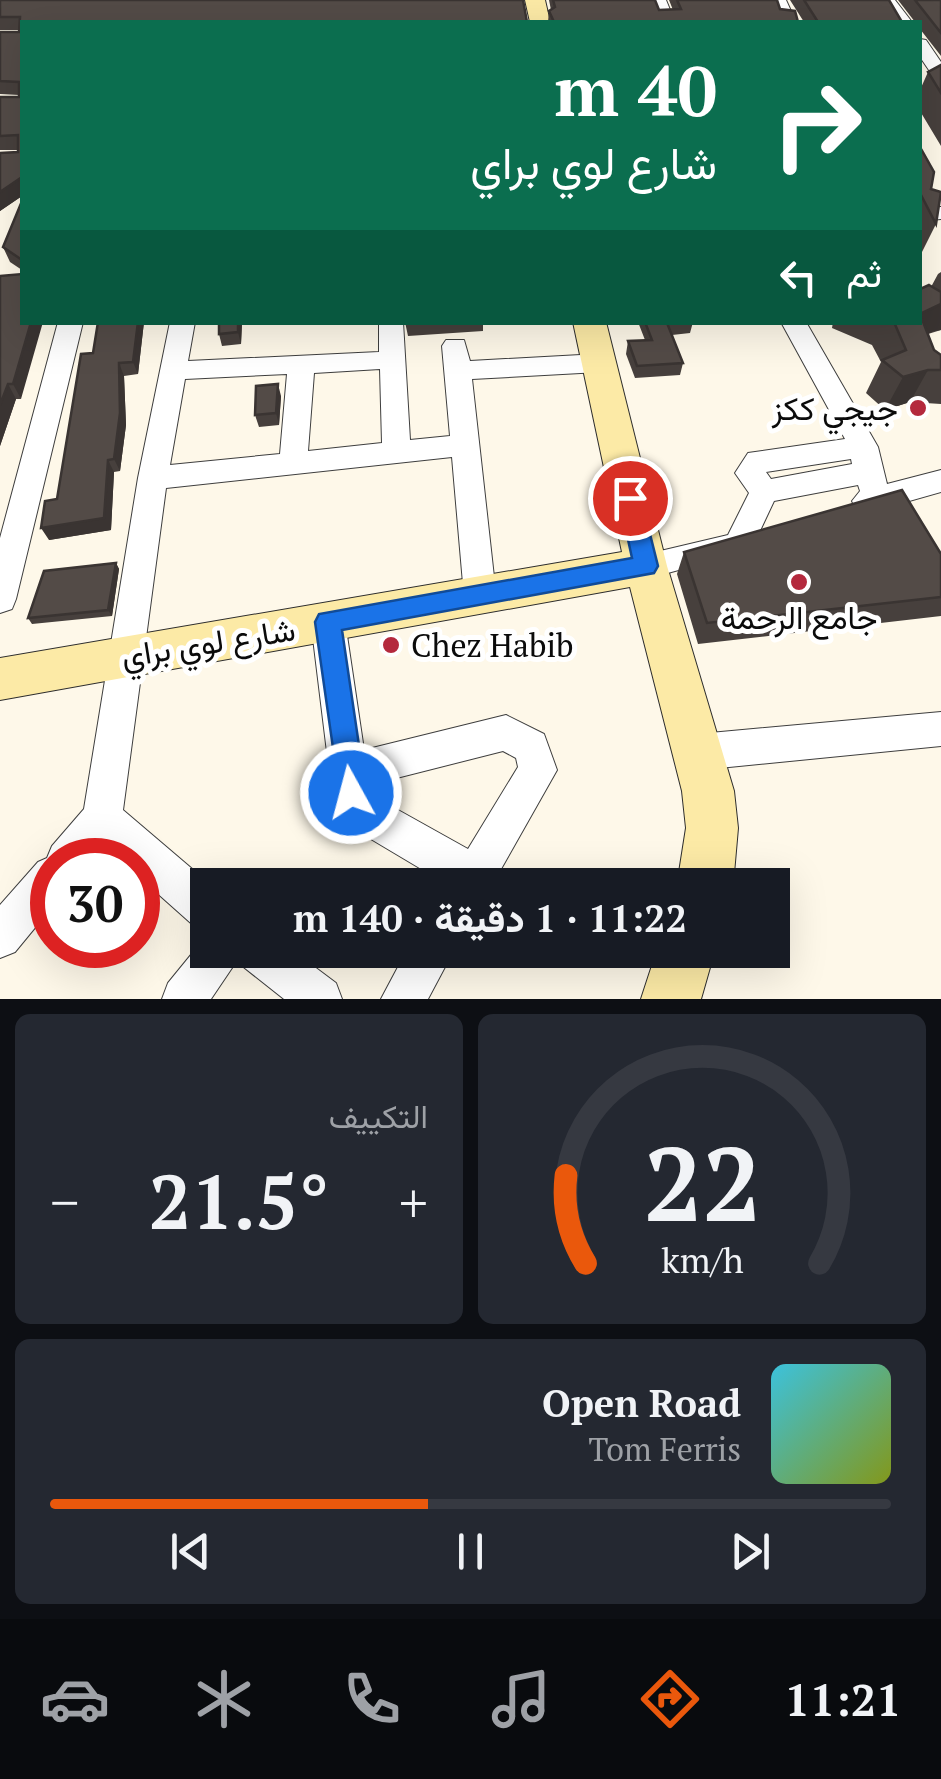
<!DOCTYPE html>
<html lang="ar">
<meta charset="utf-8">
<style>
:root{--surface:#171b24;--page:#242831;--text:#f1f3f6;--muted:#9ea1a6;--line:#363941;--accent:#ea580c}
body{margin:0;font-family:"PT Serif",Vazirmatn,serif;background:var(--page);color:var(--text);direction:rtl;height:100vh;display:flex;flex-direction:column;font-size:38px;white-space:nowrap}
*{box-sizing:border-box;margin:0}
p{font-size:32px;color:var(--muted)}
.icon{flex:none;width:55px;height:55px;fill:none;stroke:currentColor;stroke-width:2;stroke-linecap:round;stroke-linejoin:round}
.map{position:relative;height:999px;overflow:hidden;direction:ltr}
.drawer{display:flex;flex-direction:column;gap:15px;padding:15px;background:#0d0f14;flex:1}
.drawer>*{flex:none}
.guide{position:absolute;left:20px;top:20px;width:902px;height:305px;border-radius:0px;box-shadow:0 10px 40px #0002;direction:rtl;background:#0b6e4f;color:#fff;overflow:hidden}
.speed{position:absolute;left:30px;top:838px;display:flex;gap:20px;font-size:50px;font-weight:700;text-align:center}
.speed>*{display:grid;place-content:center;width:130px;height:130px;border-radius:50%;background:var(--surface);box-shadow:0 10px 40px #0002;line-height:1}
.speed .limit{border:15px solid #d22;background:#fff;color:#111}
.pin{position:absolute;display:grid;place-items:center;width:85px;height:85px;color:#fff;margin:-42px;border:5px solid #fff;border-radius:50%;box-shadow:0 2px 10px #0007}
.me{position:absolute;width:110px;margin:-55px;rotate:353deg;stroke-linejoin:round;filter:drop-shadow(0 0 8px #0008)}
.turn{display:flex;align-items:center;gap:35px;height:210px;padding:0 40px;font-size:45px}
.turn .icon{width:130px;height:130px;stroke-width:2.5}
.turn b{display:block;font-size:70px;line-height:85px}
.then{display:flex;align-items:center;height:95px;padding:0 40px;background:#0003;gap:20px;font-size:38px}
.big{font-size:75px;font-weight:800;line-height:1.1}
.drawer .tile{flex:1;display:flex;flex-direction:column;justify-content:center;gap:15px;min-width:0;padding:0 35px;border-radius:15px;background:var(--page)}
.drawer .dial{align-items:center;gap:0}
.dial svg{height:260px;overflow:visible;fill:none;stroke:var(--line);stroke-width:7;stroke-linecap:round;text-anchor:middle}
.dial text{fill:var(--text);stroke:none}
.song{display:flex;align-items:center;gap:30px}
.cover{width:120px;height:120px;border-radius:15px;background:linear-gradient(135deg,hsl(190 70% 55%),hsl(70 70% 35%))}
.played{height:10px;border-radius:5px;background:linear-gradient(90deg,var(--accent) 45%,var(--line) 45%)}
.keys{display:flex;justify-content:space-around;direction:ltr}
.heat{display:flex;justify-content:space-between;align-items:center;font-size:55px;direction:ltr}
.drawer .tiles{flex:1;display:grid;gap:15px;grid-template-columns:1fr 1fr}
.tile:last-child{grid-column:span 2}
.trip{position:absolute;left:190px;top:868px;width:600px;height:100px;border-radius:0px;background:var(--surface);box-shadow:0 10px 40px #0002;font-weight:800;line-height:100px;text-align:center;direction:rtl}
.tabs{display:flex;height:160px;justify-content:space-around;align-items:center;background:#090b0e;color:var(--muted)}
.tabs .icon{width:70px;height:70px}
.tabs .on{color:var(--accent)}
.tabs b{font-size:45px;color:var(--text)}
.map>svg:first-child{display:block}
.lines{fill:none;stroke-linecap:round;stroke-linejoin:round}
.street-casing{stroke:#3e3e3e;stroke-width:2}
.secondary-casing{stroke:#2d2d2d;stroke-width:2}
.street{fill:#fff;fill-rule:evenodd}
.secondary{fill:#fceaa6;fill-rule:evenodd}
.wall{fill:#47403d}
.shaded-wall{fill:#3a3432}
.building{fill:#534b47;stroke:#3a3432;stroke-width:2.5}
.route{fill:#1a73e8;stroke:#114b97;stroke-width:2.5}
.poi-dot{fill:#b4293d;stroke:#fff;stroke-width:4}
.labels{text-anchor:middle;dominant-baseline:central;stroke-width:10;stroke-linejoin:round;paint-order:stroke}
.poi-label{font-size:32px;fill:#0b0b0b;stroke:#fff;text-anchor:end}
.street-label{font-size:32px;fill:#0b0b0b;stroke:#fff}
</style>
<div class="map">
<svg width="941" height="999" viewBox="0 0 941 999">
<rect width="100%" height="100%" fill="#fef8e9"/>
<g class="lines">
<defs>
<path id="street" d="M 650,0 L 666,0 L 675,22 L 659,22 Z
M 770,0 L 786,0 L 796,22 L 780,22 Z
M 879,0 L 895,0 L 912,22 L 896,22 Z
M 920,39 L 926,40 L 941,62 L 941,80 L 935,79 L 920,57 Z
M 920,207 L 941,207 L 941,219 L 920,221 Z
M 58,322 L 83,322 L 16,599 L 12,609 L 0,613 L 0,538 Z
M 170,322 L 195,322 L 188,361 L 379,352 L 379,322 L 403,322 L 410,440 L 450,436 L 442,346 L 446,340 L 464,340 L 470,361 L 599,354 L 608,357 L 612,363 L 608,369 L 599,372 L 472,379 L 496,595 L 492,605 L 480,609 L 468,605 L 464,595 L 452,457 L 166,488 L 123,810 L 211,885 L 208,885 L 208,931 L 193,925 L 138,876 L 138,860 L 120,860 L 104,846 L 92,860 L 52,860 L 52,907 L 15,952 L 0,958 L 0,905 L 38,862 L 47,858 L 52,846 L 84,809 L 138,478 ZM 380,369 L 382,443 L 308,451 L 314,373 ZM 287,374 L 280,454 L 170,465 L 185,379 Z
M 781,322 L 806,322 L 878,447 L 887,484 L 941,470 L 941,492 L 867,513 L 856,509 L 852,501 L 860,491 L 858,485 L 774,501 L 751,550 L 646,579 L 635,575 L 630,566 L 635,557 L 728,535 L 749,493 L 735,473 L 748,453 L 845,439 ZM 851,459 L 852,464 L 771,479 L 766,472 Z
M 328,607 L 340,612 L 345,622 L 364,750 L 506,715 L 544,734 L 557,770 L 492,885 L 448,885 L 354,829 L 332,793 L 311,622 L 316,612 ZM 503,751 L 516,758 L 518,767 L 468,849 L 382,801 L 369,785 Z
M 941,712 L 941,746 L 699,770 L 686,765 L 680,752 L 686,739 L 699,734 Z
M 208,934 L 208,950 L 292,950 L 336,983 L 342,999 L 284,999 L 241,965 L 238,959 L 211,999 L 162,999 L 168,983 Z
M 407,950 L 454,950 L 428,999 L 381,999 Z"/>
<path id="secondary" d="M 525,0 L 545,0 L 550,22 L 530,22 Z
M 573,322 L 606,322 L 667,566 L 734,791 L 738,828 L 733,885 L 677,885 L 686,828 L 682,791 L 630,587 L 0,700 L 0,658 L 622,552 Z
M 657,950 L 715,950 L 701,999 L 641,999 Z"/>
</defs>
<!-- street casing -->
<use href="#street" class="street-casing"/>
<!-- secondary casing -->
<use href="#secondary" class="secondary-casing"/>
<!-- street -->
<use href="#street" class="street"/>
<!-- secondary -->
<use href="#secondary" class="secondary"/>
</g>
<!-- wall -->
<path class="wall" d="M 0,0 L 527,22 L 22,22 L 22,196 L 0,211 L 0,153 L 18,152 L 18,150 L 0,150 L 0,97 L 19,97 L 19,95 L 0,94 L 0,32 L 19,32 L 19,30 L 0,30 Z
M 549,0 L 655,0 L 659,10 L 673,10 L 669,0 L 777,0 L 780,9 L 798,22 L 548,22 L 549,11 L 551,10 Z
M 790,0 L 889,0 L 902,22 L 804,22 Z
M 898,0 L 941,0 L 941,56 L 920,29 L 920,22 L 915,22 Z
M 941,65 L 941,146 L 920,111 L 920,90 L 928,72 Z
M 920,147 L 931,189 L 936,224 L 920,256 Z
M 22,201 L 22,270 L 10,262 L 3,247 Z
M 941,272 L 941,330 L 928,334 L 934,350 L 941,355 L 941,404 L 910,402 L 885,410 L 866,393 L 881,362 L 872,345 L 832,328 L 833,322 L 920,322 L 931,287 L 938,274 Z
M 0,276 L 21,399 L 16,399 L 0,446 Z
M 98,322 L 144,322 L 138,374 L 124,376 L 126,425 L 120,471 L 114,472 L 111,530 L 49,540 L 57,499 L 93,353 Z
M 219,322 L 242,322 L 241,344 L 222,346 L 219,334 Z
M 405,322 L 483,322 L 483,331 L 408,336 Z
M 638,322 L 693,322 L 690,333 L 672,335 L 683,363 L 680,375 L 635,378 L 626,354 L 628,341 L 645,340 Z
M 281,396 L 279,425 L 259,427 L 255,415 Z
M 684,552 L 941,554 L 941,616 L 698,644 L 677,574 Z
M 116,563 L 119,569 L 112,616 L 32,624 L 28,618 Z"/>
<!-- shaded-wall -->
<path class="shaded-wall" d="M 22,177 L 22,196 L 0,211 L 0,192 Z
M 941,304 L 941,330 L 934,331 L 903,346 L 920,314 Z
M 31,322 L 43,322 L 21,399 L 13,384 Z
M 138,322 L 144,322 L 138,374 L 133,362 Z
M 238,322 L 242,323 L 241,344 L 238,332 Z
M 119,363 L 124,376 L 126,425 L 120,471 L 114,459 Z
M 928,370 L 910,402 L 885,410 L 903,377 Z
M 8,384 L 16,399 L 0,446 L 0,405 Z
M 278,384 L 281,396 L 279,425 L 276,413 Z
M 108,460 L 114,472 L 111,530 L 49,540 L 41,528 Z
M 116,563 L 119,569 L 112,616 L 108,610 Z"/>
<!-- building -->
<path class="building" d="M 0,0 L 523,0 L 527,22 L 22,22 L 22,177 L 0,192 L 0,153 L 18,152 L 18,135 L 0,136 L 0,97 L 19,97 L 19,82 L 0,81 L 0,32 L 19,32 L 20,17 L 0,17 Z
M 553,0 L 655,0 L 659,10 L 681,9 L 677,0 L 777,0 L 780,9 L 795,11 L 798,22 L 554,22 L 549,11 L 555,7 Z
M 804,0 L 889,0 L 902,22 L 818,22 Z
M 915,0 L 941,0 L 941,33 Z
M 941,65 L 941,93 L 928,72 Z
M 920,147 L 934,172 L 931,189 L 941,192 L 936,224 L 920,193 Z
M 22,201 L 22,260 L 3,247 Z
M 22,274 L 22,322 L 31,322 L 13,384 L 8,384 L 0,405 L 0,276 Z
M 929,285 L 941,292 L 941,304 L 920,314 L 920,289 Z
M 920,314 L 934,350 L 941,355 L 941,370 L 928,370 L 903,377 L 882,360 L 906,350 L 894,322 L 920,322 Z
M 98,322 L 138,322 L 133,362 L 119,363 L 120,413 L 114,459 L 108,460 L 104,518 L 41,528 L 45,501 L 57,499 L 81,354 L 93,353 Z
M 219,322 L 238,322 L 238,332 L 219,334 Z
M 645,322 L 672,322 L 667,323 L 683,363 L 637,366 L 628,341 L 652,340 Z
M 278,384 L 276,413 L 255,415 L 256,386 Z
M 902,490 L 941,554 L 941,597 L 707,623 L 684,552 Z
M 116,563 L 108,610 L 28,618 L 44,571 Z"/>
<!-- route -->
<path class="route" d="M 630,490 L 641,498 L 658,566 L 654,573 L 342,630 L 366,793 L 361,804 L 351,808 L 341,804 L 315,622 L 319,614 L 632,558 L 619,498 Z"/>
<!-- markers -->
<g class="poi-dot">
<circle cx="918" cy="408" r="10"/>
<circle cx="799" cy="582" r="10"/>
<circle cx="391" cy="645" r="10"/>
</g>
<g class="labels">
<!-- poi labels -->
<g class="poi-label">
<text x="898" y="408">جيجي ككز</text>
<text x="799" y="617" text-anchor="middle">جامع الرحمة</text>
<text x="411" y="645" text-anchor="start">Chez Habib</text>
</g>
<!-- street labels -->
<g class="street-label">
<text transform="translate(208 642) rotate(-9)">شارع لوي براي</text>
</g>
</g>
</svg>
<div class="speed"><div class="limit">30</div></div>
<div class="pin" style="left:630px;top:498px;background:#d93025"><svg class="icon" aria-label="arrive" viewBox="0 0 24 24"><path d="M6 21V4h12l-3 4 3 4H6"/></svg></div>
<svg class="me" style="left:351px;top:793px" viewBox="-20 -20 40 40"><circle r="17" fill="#1a73e8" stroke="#fff" stroke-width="3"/><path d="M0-11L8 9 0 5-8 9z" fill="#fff"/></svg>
<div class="trip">11:22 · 1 دقيقة · 140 m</div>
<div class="guide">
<div class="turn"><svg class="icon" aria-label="right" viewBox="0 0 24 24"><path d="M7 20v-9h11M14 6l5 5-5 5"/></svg><div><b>40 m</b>شارع لوي براي</div></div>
<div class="then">ثم<svg class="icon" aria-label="left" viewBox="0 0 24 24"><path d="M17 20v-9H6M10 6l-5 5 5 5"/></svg></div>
</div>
</div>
<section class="drawer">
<div class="tiles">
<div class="tile dial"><svg viewBox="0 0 100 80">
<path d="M14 69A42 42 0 1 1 86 69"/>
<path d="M14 69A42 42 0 0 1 8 42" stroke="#ea580c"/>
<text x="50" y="56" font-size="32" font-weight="700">22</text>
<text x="50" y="72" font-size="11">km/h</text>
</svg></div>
<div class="tile"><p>التكييف</p>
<div class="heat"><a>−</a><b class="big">21.5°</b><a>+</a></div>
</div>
<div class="tile">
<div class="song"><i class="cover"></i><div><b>Open Road</b><p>Tom Ferris</p></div></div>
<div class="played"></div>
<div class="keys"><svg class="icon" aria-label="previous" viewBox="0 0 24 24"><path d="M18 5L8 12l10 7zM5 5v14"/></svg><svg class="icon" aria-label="pause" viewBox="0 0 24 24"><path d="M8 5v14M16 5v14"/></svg><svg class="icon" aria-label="next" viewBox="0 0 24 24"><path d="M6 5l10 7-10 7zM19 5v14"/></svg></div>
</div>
</div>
</section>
<nav class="tabs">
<b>11:21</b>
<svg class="icon on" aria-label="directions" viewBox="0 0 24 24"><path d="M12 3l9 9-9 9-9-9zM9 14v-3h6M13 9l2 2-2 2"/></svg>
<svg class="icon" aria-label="music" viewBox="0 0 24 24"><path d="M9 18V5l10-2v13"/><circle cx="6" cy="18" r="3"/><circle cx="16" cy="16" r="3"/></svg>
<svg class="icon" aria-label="phone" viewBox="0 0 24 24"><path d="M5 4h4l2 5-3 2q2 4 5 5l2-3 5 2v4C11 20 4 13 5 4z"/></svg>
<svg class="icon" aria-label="climate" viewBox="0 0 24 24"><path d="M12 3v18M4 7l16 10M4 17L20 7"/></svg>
<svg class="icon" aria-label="car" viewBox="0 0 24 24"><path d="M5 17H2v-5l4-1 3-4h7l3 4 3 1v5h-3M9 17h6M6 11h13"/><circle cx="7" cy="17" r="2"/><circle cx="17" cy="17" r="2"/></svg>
</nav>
